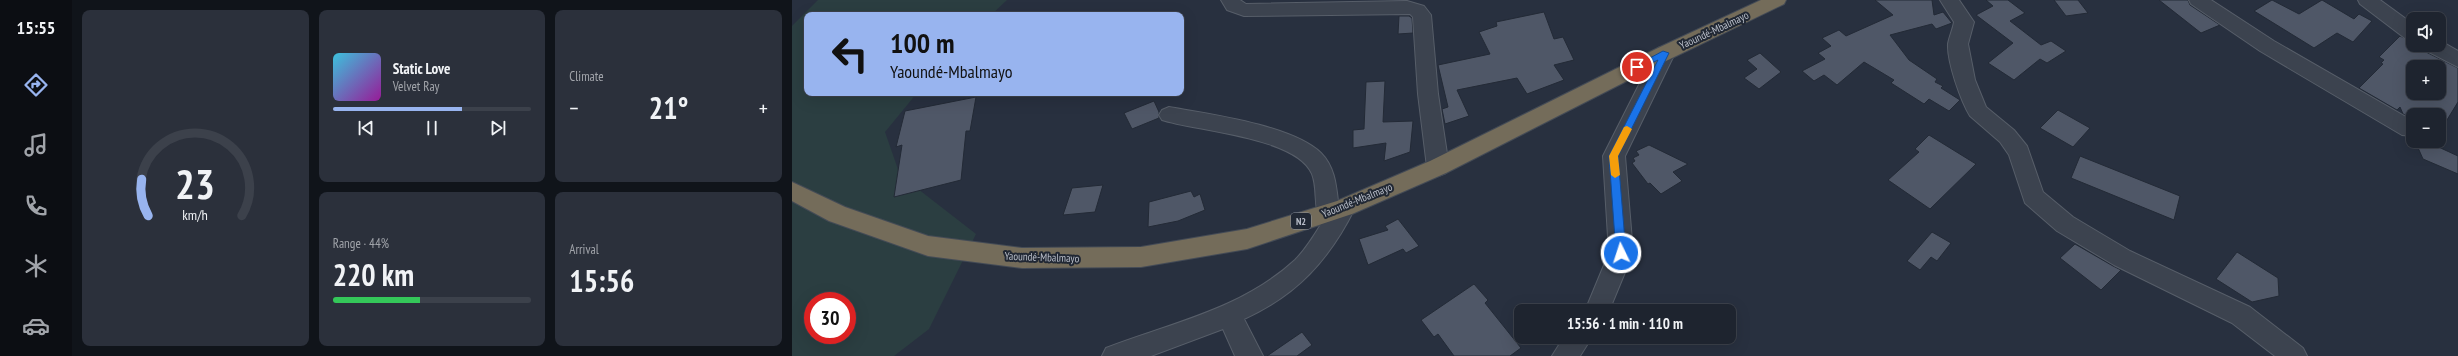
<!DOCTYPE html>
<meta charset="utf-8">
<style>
:root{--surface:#1e242f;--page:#2b303b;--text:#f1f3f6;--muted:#a1a4aa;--line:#3c414b;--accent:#98b4ef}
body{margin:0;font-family:"PT Sans Narrow",sans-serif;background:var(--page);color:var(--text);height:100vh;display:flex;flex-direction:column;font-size:15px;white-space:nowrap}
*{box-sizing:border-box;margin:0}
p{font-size:13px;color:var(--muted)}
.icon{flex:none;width:22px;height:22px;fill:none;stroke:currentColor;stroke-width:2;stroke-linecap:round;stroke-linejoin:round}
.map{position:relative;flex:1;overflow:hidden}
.panel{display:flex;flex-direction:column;gap:10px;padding:10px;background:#10141a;width:720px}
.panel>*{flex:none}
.banner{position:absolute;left:12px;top:12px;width:380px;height:84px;border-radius:8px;box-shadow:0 4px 16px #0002,0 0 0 1px var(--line);background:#98b4ef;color:#111;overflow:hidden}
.buttons{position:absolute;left:1614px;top:12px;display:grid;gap:8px}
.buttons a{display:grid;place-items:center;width:40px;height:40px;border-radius:8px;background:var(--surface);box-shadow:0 4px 16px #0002,0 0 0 1px var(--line);font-size:20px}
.speed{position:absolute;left:12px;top:292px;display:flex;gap:8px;font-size:20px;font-weight:700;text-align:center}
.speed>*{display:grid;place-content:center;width:52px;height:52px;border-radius:50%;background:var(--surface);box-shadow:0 4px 16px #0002,0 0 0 1px var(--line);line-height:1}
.speed .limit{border:6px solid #d22;background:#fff;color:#111}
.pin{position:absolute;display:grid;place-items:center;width:34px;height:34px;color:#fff;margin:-17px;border:2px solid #fff;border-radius:50%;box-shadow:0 1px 4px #0007}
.me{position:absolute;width:44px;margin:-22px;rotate:356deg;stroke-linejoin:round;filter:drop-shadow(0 0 3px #0008)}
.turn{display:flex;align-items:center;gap:14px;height:84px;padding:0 20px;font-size:18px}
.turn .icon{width:52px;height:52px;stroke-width:2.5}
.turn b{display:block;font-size:28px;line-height:34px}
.big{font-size:30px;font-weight:800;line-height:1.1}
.panel .tile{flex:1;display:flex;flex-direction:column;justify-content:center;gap:6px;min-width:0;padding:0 14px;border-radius:8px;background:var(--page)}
.panel .dial{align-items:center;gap:0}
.dial svg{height:104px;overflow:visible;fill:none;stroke:var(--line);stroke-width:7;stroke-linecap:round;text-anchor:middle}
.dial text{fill:var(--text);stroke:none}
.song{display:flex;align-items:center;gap:12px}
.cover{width:48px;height:48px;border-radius:6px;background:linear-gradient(135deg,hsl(190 70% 55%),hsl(300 70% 35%))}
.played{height:4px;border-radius:2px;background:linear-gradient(90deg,var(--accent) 65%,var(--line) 65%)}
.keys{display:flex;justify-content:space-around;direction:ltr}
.heat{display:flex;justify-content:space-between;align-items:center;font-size:22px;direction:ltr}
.charge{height:6px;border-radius:3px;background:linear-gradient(90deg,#34c759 44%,var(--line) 0)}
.panel .tiles{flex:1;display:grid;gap:10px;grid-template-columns:repeat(3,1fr)}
.tile:first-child{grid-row:span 2}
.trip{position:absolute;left:722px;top:304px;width:222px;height:40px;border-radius:8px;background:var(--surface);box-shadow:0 4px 16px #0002,0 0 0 1px var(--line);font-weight:800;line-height:40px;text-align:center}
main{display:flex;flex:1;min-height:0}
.dock{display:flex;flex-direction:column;width:72px;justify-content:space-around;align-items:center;background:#0c0e13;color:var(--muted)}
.dock .icon{width:28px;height:28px}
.dock .active{color:var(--accent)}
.dock b{font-size:18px;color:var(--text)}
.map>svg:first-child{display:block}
.green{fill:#2b3e41;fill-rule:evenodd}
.building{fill:#4f5767;stroke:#232a36;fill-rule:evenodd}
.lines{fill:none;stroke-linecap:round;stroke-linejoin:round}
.minor-casing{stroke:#575e69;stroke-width:2}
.highway-casing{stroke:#444b56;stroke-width:2}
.minor{fill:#3c434f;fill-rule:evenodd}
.highway{fill:#746c5a;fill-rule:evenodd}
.route{fill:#1a73e8;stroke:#114b97}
.slow{fill:#f59e0b}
.labels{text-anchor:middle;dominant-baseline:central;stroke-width:4;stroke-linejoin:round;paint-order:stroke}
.shield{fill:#212834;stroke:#8b919c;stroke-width:1}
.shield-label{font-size:10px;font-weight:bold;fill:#b9bec9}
.street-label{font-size:11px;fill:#b9bec9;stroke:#212834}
</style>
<main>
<nav class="dock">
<b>15:55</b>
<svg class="icon active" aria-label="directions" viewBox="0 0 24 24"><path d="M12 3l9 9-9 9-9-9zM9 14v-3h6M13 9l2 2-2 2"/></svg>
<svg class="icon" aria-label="music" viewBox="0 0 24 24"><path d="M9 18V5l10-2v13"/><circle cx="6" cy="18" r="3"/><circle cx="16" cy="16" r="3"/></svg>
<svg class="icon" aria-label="phone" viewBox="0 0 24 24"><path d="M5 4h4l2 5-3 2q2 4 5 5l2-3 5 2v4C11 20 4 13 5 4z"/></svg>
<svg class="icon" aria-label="climate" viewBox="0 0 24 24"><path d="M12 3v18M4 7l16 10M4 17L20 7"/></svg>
<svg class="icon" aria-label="car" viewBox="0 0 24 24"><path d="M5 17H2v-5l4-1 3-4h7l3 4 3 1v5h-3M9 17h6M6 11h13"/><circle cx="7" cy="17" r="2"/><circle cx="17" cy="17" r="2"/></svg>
</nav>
<section class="panel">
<div class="tiles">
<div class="tile dial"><svg viewBox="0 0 100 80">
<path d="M14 69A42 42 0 1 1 86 69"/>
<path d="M14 69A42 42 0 0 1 9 41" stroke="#98b4ef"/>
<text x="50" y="56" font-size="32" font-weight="700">23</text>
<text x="50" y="72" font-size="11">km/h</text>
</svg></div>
<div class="tile">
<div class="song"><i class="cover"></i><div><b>Static Love</b><p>Velvet Ray</p></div></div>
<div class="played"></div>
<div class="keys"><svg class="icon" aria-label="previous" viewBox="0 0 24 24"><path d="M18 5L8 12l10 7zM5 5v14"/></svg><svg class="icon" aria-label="pause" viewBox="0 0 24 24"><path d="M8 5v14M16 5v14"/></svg><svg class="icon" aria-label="next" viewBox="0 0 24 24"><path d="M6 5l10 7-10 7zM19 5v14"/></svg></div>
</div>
<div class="tile"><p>Climate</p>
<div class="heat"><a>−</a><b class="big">21°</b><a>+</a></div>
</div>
<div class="tile"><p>Range · 44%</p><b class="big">220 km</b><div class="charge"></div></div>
<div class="tile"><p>Arrival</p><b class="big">15:56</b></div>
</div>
</section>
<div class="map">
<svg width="1666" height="356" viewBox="0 0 1666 356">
<rect width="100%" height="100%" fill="#28303f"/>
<!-- green -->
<path class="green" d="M 26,0 L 215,0 L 199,15 L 15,15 L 15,93 L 125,93 L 93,132 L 108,175 L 184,234 L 137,329 L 102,356 L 0,356 L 0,26 ZM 21,301 L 55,301 L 55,335 L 21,335 Z"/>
<!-- building -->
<path class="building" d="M 1083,0 L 1140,0 L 1142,15 L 1151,12 L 1160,23 L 1144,29 L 1140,24 L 1098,35 L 1117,60 L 1145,79 L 1143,82 L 1151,86 L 1149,88 L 1168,100 L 1157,111 L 1137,99 L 1132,104 L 1099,83 L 1102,80 L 1072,62 L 1045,85 L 1032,75 L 1022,81 L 1010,71 L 1033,59 L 1026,53 L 1039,46 L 1030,38 L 1047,30 L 1054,36 L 1101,15 Z
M 1194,0 L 1216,0 L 1233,13 L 1218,21 L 1249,45 L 1259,41 L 1274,51 L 1255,63 L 1248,59 L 1222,80 L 1196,63 L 1221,43 L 1184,15 L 1201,6 Z
M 1262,0 L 1286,0 L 1296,13 L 1274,16 Z
M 1367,0 L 1396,0 L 1398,5 L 1428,25 L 1409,33 Z
M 1480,0 L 1507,14 L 1530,0 L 1562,19 L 1567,14 L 1580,21 L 1561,42 L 1545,33 L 1522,48 L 1462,11 Z
M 752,12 L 762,39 L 771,37 L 782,60 L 762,65 L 772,80 L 735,94 L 725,78 L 665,90 L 677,116 L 653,124 L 650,109 L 656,107 L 646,65 L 698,54 L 687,32 L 705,26 L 704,22 Z
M 607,16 L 617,16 L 620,18 L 621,33 L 606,34 Z
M 1608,36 L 1621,42 L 1621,45 L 1629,45 L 1632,51 L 1666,68 L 1666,102 L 1647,133 L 1647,115 L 1621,115 L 1621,119 L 1611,114 L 1608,107 L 1605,110 L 1567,88 L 1591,64 L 1589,63 L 1592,60 L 1587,57 ZM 1621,67 L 1647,67 L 1647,93 L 1621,93 Z
M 968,53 L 989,72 L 967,89 L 952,78 L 965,69 L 955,60 Z
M 593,81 L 591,122 L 621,121 L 618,152 L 592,161 L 594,143 L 561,148 L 561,130 L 572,129 L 574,82 Z
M 184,97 L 178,131 L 174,131 L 169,180 L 102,197 L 110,145 L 104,147 L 113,111 Z
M 362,101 L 367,112 L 367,118 L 340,129 L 332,113 Z
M 1266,110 L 1298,128 L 1281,147 L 1248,128 Z
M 1137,135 L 1184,164 L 1138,209 L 1096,180 L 1127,152 L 1123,149 Z
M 1623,141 L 1642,141 L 1640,144 L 1666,156 L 1666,174 L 1631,159 Z
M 857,145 L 896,164 L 881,172 L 890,181 L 869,194 L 858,183 L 856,184 L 840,163 L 843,161 L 841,158 L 847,155 L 844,151 Z
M 1288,156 L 1388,196 L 1382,220 L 1279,178 Z
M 311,185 L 303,212 L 271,215 L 280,188 Z
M 399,191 L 402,197 L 408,194 L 413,210 L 386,221 L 356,227 L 357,202 Z
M 606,219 L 627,246 L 614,253 L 611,249 L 576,265 L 567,239 L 596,230 L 593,226 Z
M 1140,232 L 1159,243 L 1145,261 L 1139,257 L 1128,270 L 1115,261 Z
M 1283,244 L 1321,266 L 1329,270 L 1309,290 L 1268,258 Z
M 1445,252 L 1486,278 L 1487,296 L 1460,302 L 1424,279 Z
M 682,284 L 696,300 L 693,303 L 729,348 L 718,356 L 662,356 L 646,334 L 642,337 L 629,320 Z
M 510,332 L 520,345 L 505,356 L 475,356 Z"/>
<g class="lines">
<defs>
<path id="minor" d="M 429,0 L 448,0 L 454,4 L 615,1 L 632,6 L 639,15 L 646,94 L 657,167 L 654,173 L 646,176 L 638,173 L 635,167 L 626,94 L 621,17 L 618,14 L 452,16 L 435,10 Z
M 1148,0 L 1167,0 L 1182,22 L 1176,44 L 1183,80 L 1194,107 L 1222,130 L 1235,146 L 1251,192 L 1281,217 L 1338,251 L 1458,307 L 1511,348 L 1515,356 L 1483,356 L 1440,323 L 1322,265 L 1265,231 L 1233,203 L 1217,155 L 1208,142 L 1178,116 C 1169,101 1155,62 1156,44 C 1157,37 1161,29 1162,22 Z
M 1397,0 L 1419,0 L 1482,41 L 1621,121 L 1621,136 L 1610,135 L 1468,51 L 1399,4 Z
M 1566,0 L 1588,0 L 1621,24 L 1621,41 L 1614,39 L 1568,4 Z
M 1647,40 L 1666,51 L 1666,67 L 1633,50 L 1630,45 L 1647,45 Z
M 873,46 L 880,48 L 883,53 L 833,156 L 841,253 L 817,311 L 793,311 L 817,253 L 811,156 L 863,53 L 866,48 Z
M 377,107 C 416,114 500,125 529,153 C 542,166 544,183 546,201 L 552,199 L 560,202 L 563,208 C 537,260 505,295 452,319 L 471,356 L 443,356 L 431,329 L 359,356 L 310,356 L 314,348 C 379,323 450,309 503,260 C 514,249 523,234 531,221 L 528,220 C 521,205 526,189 520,174 C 505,137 404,131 370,120 L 367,115 L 370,110 Z
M 772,337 L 800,337 L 788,356 L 760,356 Z"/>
<path id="highway" d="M 969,0 L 994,0 L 992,4 L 880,58 L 654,173 L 560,214 L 455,249 L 349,267 L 230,268 L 136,256 L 37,221 L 0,201 L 0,182 L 53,207 L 136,236 L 230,248 L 349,247 L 455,229 L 545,201 L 638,161 L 866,48 Z"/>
</defs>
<!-- minor casing -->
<use href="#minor" class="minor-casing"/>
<!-- highway casing -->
<use href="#highway" class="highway-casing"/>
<!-- minor -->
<use href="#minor" class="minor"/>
<!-- highway -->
<use href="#highway" class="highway"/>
</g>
<!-- route -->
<path class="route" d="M 871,51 L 877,53 L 826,156 L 834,253 L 829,257 L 824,253 L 817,156 L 866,60 L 845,70 L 841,67 Z"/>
<!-- slow -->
<path class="slow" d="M 835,126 L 840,129 L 826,156 L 828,175 L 823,178 L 819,175 L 817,156 L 832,127 Z"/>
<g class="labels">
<!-- shield labels -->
<rect class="shield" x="499" y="213" width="20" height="16" rx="3"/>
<g class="shield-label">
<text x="509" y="221">N2</text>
</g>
<!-- street labels -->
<g class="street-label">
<text transform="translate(922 30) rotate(-25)">Yaoundé-Mbalmayo</text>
<text transform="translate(565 200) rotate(-22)">Yaoundé-Mbalmayo</text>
<text transform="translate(250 257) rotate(2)">Yaoundé-Mbalmayo</text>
</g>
</g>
</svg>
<div class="buttons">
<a><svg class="icon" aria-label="sound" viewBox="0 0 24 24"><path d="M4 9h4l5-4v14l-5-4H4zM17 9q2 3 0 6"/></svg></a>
<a>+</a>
<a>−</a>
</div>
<div class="speed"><div class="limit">30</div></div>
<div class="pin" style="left:845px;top:67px;background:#d93025"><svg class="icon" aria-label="arrive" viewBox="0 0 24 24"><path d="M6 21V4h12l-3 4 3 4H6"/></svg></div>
<svg class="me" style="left:829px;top:253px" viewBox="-20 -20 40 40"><circle r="17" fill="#1a73e8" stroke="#fff" stroke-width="3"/><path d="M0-11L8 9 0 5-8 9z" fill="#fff"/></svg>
<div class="trip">15:56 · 1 min · 110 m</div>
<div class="banner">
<div class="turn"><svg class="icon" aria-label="left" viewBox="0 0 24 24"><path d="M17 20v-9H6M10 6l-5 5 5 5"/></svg><div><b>100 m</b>Yaoundé-Mbalmayo</div></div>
</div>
</div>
</main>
